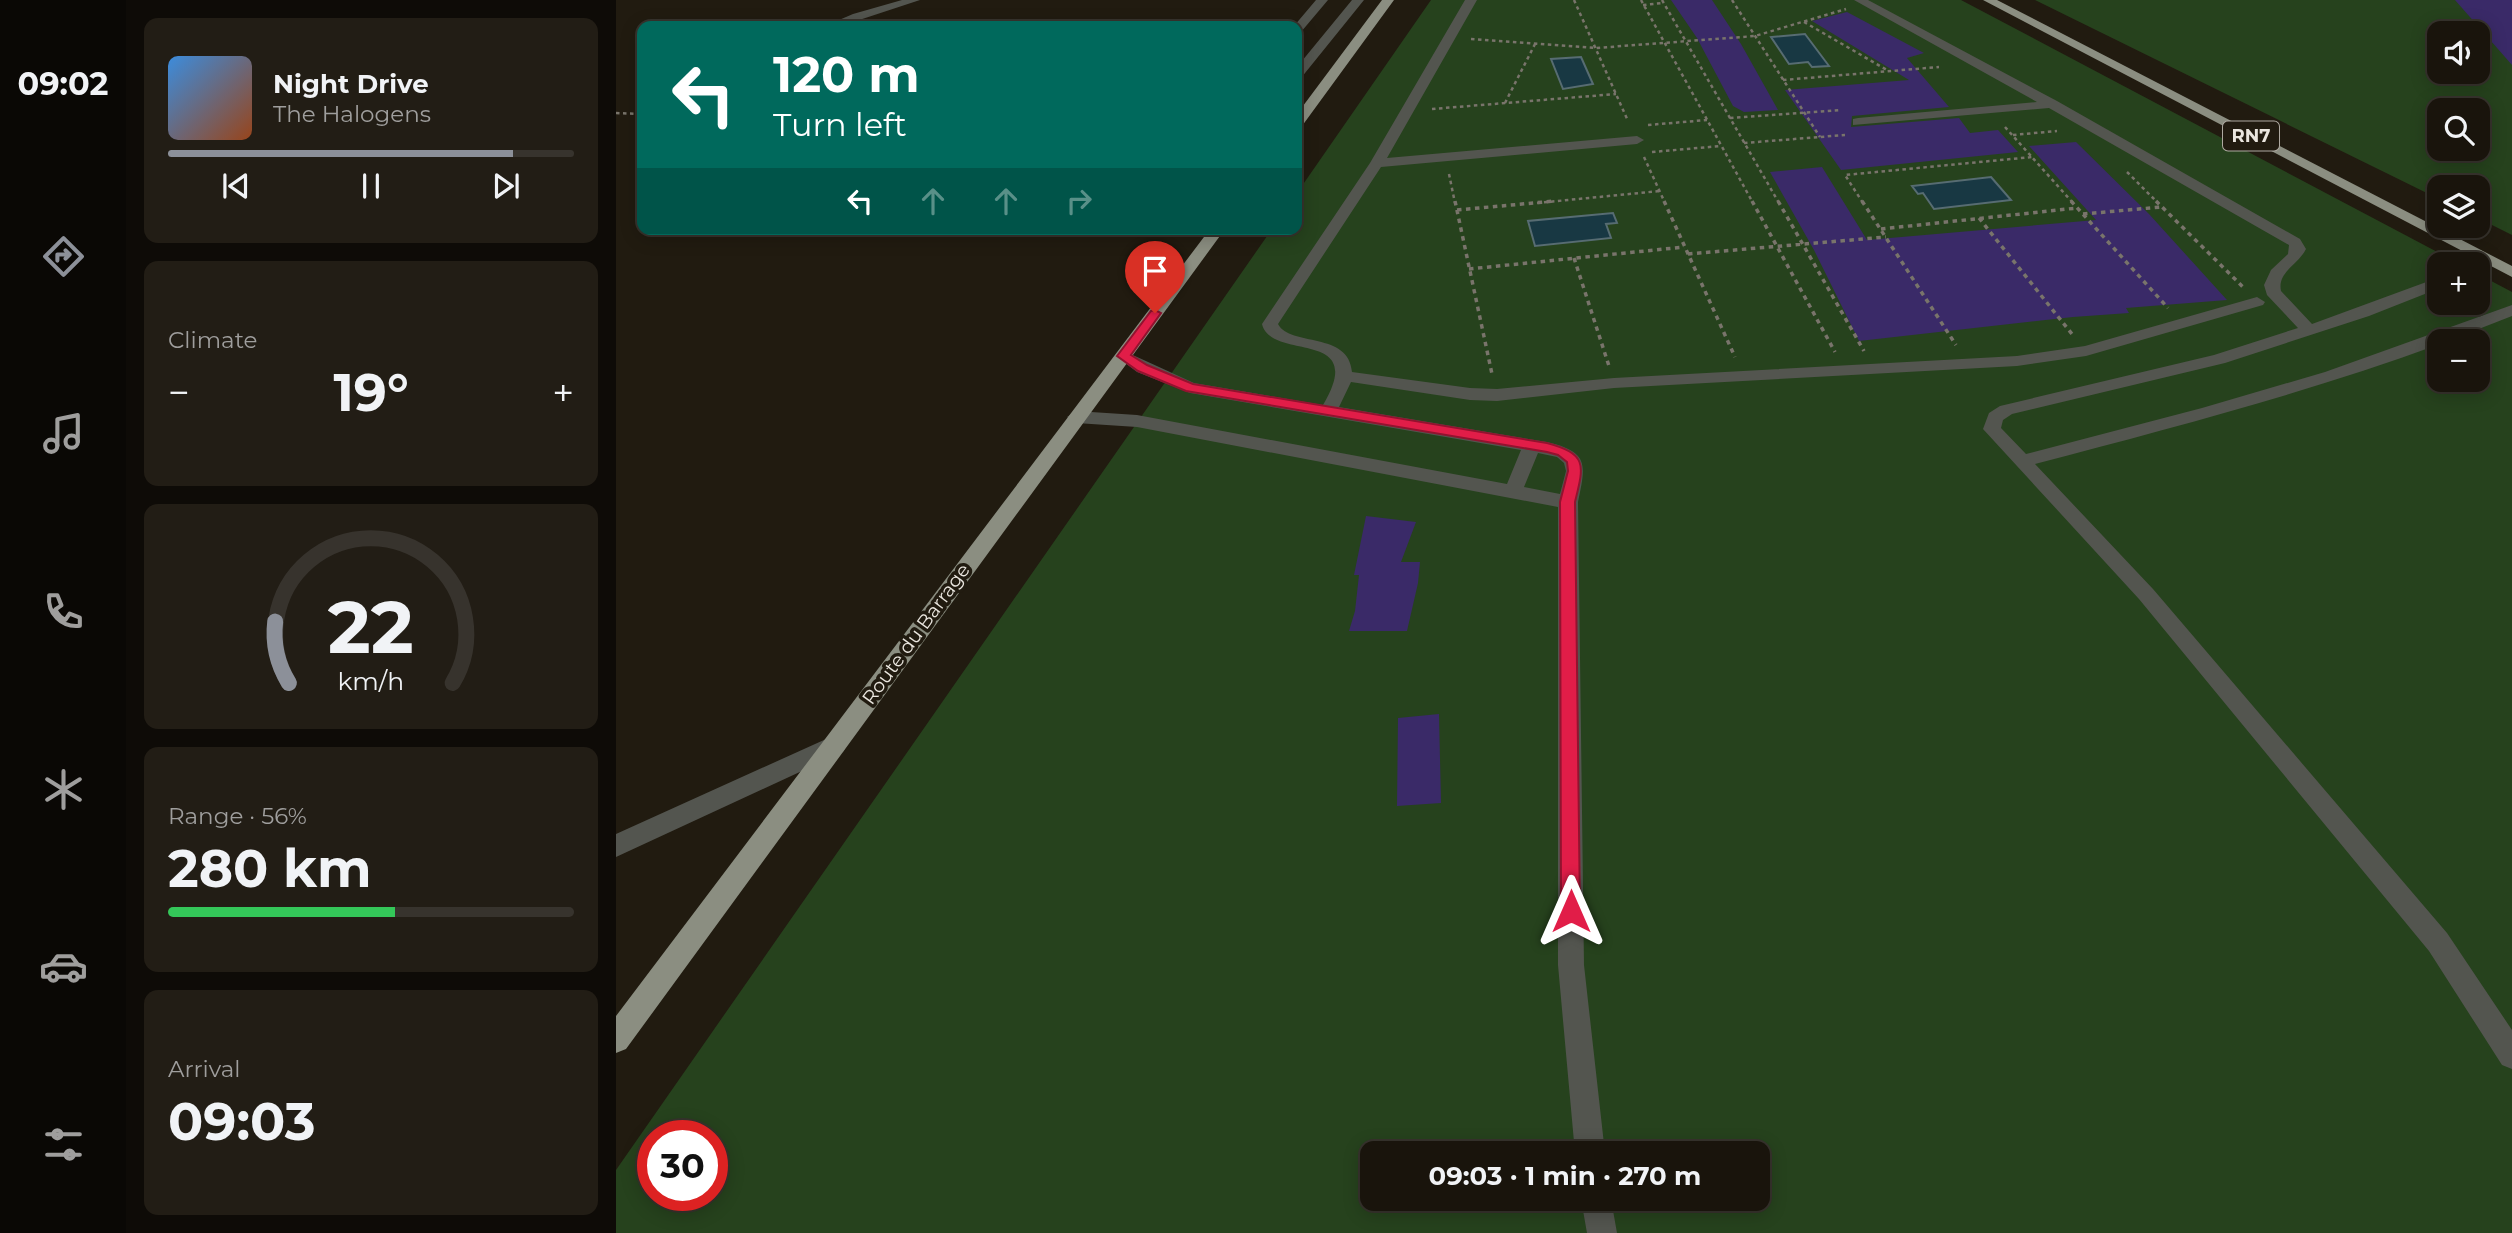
<!DOCTYPE html>
<meta charset="utf-8">
<style>
:root{--surface:#19140c;--page:#221d15;--text:#f1f3f6;--muted:#9f9e9d;--line:#37332d;--accent:#8c9099}
body{margin:0;font-family:Montserrat,sans-serif;background:var(--page);color:var(--text);height:100vh;display:flex;flex-direction:column;font-size:26px;white-space:nowrap}
*{box-sizing:border-box;margin:0}
p{font-size:23px;color:var(--muted)}
.icon{flex:none;width:38px;height:38px;fill:none;stroke:currentColor;stroke-width:2;stroke-linecap:round;stroke-linejoin:round}
.map{position:relative;flex:1;overflow:hidden}
.drawer{display:flex;flex-direction:column;gap:18px;padding:18px;background:#0e0b07;width:490px}
.drawer>*{flex:none}
.hud{position:absolute;left:21px;top:21px;width:665px;height:214px;border-radius:14px;box-shadow:0 4px 18px #0003,0 0 0 2px var(--line);background:#00695c;color:#fff;overflow:hidden}
.controls{position:absolute;left:1811px;top:21px;display:grid;gap:14px}
.controls a{display:grid;place-items:center;width:63px;height:63px;border-radius:14px;background:var(--surface);box-shadow:0 4px 18px #0003,0 0 0 2px var(--line);font-size:35px}
.speed{position:absolute;left:21px;top:1120px;display:flex;gap:14px;font-size:35px;font-weight:700;text-align:center}
.speed>*{display:grid;place-content:center;width:91px;height:91px;border-radius:50%;background:var(--surface);box-shadow:0 4px 18px #0003,0 0 0 2px var(--line);line-height:1}
.speed .limit{border:10px solid #d22;background:#fff;color:#111}
.pin{position:absolute;display:grid;place-items:center;width:60px;height:60px;color:#fff;margin:-72px -30px;border-radius:50% 50% 50% 0;rotate:-45deg;box-shadow:0 0 7px #0007}
.pin .icon{rotate:45deg}
.me{position:absolute;width:77px;margin:-38px;rotate:0deg;stroke-linejoin:round;filter:drop-shadow(0 0 5px #0008)}
.turn{display:flex;align-items:center;gap:24px;height:147px;padding:0 21px;font-size:32px}
.turn .icon{width:91px;height:91px;stroke-width:2.5}
.turn b{display:block;font-size:49px;line-height:60px}
.lanes{display:flex;align-items:center;height:66px;padding:0 21px;background:#0003;justify-content:center;gap:35px;direction:ltr}
.lanes .off{opacity:.35}
.big{font-size:52px;font-weight:700;line-height:1.1}
.drawer .widget{flex:1;display:flex;flex-direction:column;justify-content:center;gap:10px;min-width:0;padding:0 24px;border-radius:14px;background:var(--page)}
.drawer .dial{align-items:center;gap:0}
.dial svg{height:182px;overflow:visible;fill:none;stroke:var(--line);stroke-width:7;stroke-linecap:round;text-anchor:middle}
.dial text{fill:var(--text);stroke:none}
.song{display:flex;align-items:center;gap:21px}
.cover{width:84px;height:84px;border-radius:10px;background:linear-gradient(135deg,hsl(210 70% 55%),hsl(20 70% 35%))}
.played{height:7px;border-radius:4px;background:linear-gradient(90deg,var(--accent) 85%,var(--line) 85%)}
.keys{display:flex;justify-content:space-around;direction:ltr}
.heat{display:flex;justify-content:space-between;align-items:center;font-size:38px;direction:ltr}
.charge{height:10px;border-radius:5px;background:linear-gradient(90deg,#34c759 56%,var(--line) 0)}
.trip{position:absolute;left:744px;top:1141px;width:410px;height:70px;border-radius:14px;background:var(--surface);box-shadow:0 4px 18px #0003,0 0 0 2px var(--line);font-weight:700;line-height:70px;text-align:center}
main{display:flex;flex:1;min-height:0}
.tabs{display:flex;flex-direction:column;width:126px;justify-content:space-around;align-items:center;background:#0a0805;color:var(--muted)}
.tabs .icon{width:49px;height:49px}
.tabs .active{color:var(--accent)}
.tabs b{font-size:32px;color:var(--text)}
.map>svg:first-child{display:block}
.green{fill:#26421d;fill-rule:evenodd}
.water{fill:#183843;stroke:#576c72;stroke-width:2}
.building{fill:#3a2a68}
.lines{fill:none;stroke-linecap:round;stroke-linejoin:round}
.path-far1{stroke:#79746b;stroke-width:2.5;stroke-dasharray:3.5 3.5;stroke-linecap:butt}
.path{stroke:#79746b;stroke-width:3.5;stroke-dasharray:4.5 4.5;stroke-linecap:butt}
.minor{fill:#53554f;fill-rule:evenodd}
.major{fill:#8b8e81;fill-rule:evenodd}
.route{fill:#e11d48;stroke:#92132f;stroke-width:2}
.labels{text-anchor:middle;dominant-baseline:central;stroke-width:7;stroke-linejoin:round;paint-order:stroke}
.shield{fill:#211b10;stroke:#aea9a1;stroke-width:2}
.shield-label{font-size:18px;font-weight:bold;fill:#eae6df}
.street-label{font-size:19px;fill:#eae6df;stroke:#211b10}
</style>
<main>
<nav class="tabs">
<b>09:02</b>
<svg class="icon active" aria-label="directions" viewBox="0 0 24 24"><path d="M12 3l9 9-9 9-9-9zM9 14v-3h6M13 9l2 2-2 2"/></svg>
<svg class="icon" aria-label="music" viewBox="0 0 24 24"><path d="M9 18V5l10-2v13"/><circle cx="6" cy="18" r="3"/><circle cx="16" cy="16" r="3"/></svg>
<svg class="icon" aria-label="phone" viewBox="0 0 24 24"><path d="M5 4h4l2 5-3 2q2 4 5 5l2-3 5 2v4C11 20 4 13 5 4z"/></svg>
<svg class="icon" aria-label="climate" viewBox="0 0 24 24"><path d="M12 3v18M4 7l16 10M4 17L20 7"/></svg>
<svg class="icon" aria-label="car" viewBox="0 0 24 24"><path d="M5 17H2v-5l4-1 3-4h7l3 4 3 1v5h-3M9 17h6M6 11h13"/><circle cx="7" cy="17" r="2"/><circle cx="17" cy="17" r="2"/></svg>
<svg class="icon" aria-label="filters" viewBox="0 0 24 24"><path d="M4 7h16M4 17h16"/><circle cx="9" cy="7" r="2"/><circle cx="15" cy="17" r="2"/></svg>
</nav>
<section class="drawer">
<div class="widget">
<div class="song"><i class="cover"></i><div><b>Night Drive</b><p>The Halogens</p></div></div>
<div class="played"></div>
<div class="keys"><svg class="icon" aria-label="previous" viewBox="0 0 24 24"><path d="M18 5L8 12l10 7zM5 5v14"/></svg><svg class="icon" aria-label="pause" viewBox="0 0 24 24"><path d="M8 5v14M16 5v14"/></svg><svg class="icon" aria-label="next" viewBox="0 0 24 24"><path d="M6 5l10 7-10 7zM19 5v14"/></svg></div>
</div>
<div class="widget"><p>Climate</p>
<div class="heat"><a>−</a><b class="big">19°</b><a>+</a></div>
</div>
<div class="widget dial"><svg viewBox="0 0 100 80">
<path d="M14 69A42 42 0 1 1 86 69"/>
<path d="M14 69A42 42 0 0 1 8 42" stroke="#8c9099"/>
<text x="50" y="56" font-size="32" font-weight="700">22</text>
<text x="50" y="72" font-size="11">km/h</text>
</svg></div>
<div class="widget"><p>Range · 56%</p><b class="big">280 km</b><div class="charge"></div></div>
<div class="widget"><p>Arrival</p><b class="big">09:03</b></div>
</section>
<div class="map">
<svg width="1896" height="1233" viewBox="0 0 1896 1233">
<rect width="100%" height="100%" fill="#211b10"/>
<!-- green -->
<path class="green" d="M 815,0 L 1345,0 L 1844,264 L 1824,264 L 1824,303 L 1862,303 L 1862,274 L 1896,292 L 1896,1233 L 0,1233 L 0,1170 L 656,229 L 681,229 L 681,193 ZM 1824,341 L 1862,341 L 1862,380 L 1824,380 ZM 37,1136 L 96,1136 L 96,1195 L 37,1195 ZM 756,1153 L 1141,1153 L 1141,1199 L 756,1199 Z
M 1419,0 L 1896,0 L 1896,235 L 1862,218 L 1862,187 L 1824,187 L 1823,199 ZM 1824,33 L 1862,33 L 1862,72 L 1824,72 ZM 1824,110 L 1862,110 L 1862,149 L 1824,149 Z"/>
<!-- water -->
<path class="water" d="M 1189,34 L 1213,66 L 1196,67 L 1192,62 L 1173,64 L 1155,37 Z
M 965,57 L 977,84 L 947,89 L 935,59 Z
M 1375,177 L 1395,200 L 1318,209 L 1307,193 L 1302,194 L 1296,186 Z
M 997,213 L 1001,223 L 990,224 L 995,238 L 919,246 L 912,221 Z"/>
<!-- building -->
<path class="building" d="M 1055,0 L 1096,0 L 1125,44 L 1162,110 L 1128,112 L 1117,106 L 1081,38 Z
M 1839,0 L 1896,0 L 1896,65 Z
M 1231,12 L 1308,53 L 1291,58 L 1333,107 L 1236,116 L 1235,127 L 1343,118 L 1354,133 L 1382,130 L 1402,152 L 1225,170 L 1169,90 L 1293,80 L 1196,21 Z
M 1460,142 L 1533,214 L 1611,300 L 1510,308 L 1513,313 L 1457,317 L 1243,341 L 1198,250 L 1154,172 L 1206,167 L 1251,240 L 1480,220 L 1413,146 Z
M 750,516 L 800,522 L 785,562 L 804,562 L 802,583 L 791,631 L 733,631 L 739,611 L 743,575 L 738,575 Z
M 823,714 L 825,803 L 781,806 L 782,718 Z"/>
<g class="lines">
<!-- path-far1 -->
<path class="path-far1" d="M 958,0 L 1012,121
M 1025,0 L 1137,203
M 1046,0 L 1163,203
M 1116,0 L 1204,137
M 1027,5 L 1047,3
M 1188,22 L 1271,70
M 855,39 L 980,48 L 1139,36 L 1230,9
M 1167,80 L 1323,67
M 889,103 L 919,44
M 816,109 L 1000,94
M 0,113 L 26,114
M 1114,118 L 1225,110
M 1032,125 L 1091,120
M 1389,127 L 1457,203
M 1397,135 L 1441,131
M 1128,143 L 1229,135
M 1036,152 L 1105,146
M 1028,157 L 1049,203
M 1511,172 L 1542,203
M 833,174 L 839,203
M 921,203 L 1044,191
M 1247,203 L 1229,175 L 1416,157"/>
<!-- path -->
<path class="path" d="M 839,201 L 876,374
M 1048,201 L 1119,357
M 1136,201 L 1219,352
M 1162,201 L 1248,351
M 1246,201 L 1340,345
M 1455,201 L 1552,308
M 1540,201 L 1627,287
M 841,210 L 939,201
M 1467,214 L 1545,207
M 1363,218 L 1456,334
M 1265,229 L 1461,208
M 1072,254 L 1270,237
M 958,258 L 993,366
M 853,269 L 1068,247"/>
<!-- minor -->
<path class="minor" d="M 286,0 L 304,0 L 225,26 L 209,26 L 237,14 Z
M 700,0 L 712,0 L 685,32 L 681,33 L 681,26 L 678,26 Z
M 736,0 L 748,0 L 685,78 L 681,79 L 681,67 Z
M 849,0 L 861,0 L 771,158 L 1021,136 L 1028,140 L 1021,144 L 765,167 L 662,324 C 674,347 733,331 736,372 L 854,388 L 881,389 L 998,378 L 1401,356 L 1469,346 L 1641,297 L 1649,302 L 1647,305 L 1470,356 L 1401,366 L 998,388 L 881,401 L 854,400 L 735,382 L 723,407 L 931,442 C 973,452 970,464 962,502 L 968,965 L 989,1153 L 959,1153 L 942,965 L 942,507 L 521,427 L 460,423 L 451,417 L 460,411 L 521,415 L 891,484 L 905,450 L 574,393 L 521,372 L 500,356 L 508,351 L 578,383 L 707,405 C 753,327 655,362 646,324 L 754,163 ZM 922,453 L 941,457 L 948,463 L 950,471 L 944,494 L 908,487 Z
M 1238,0 L 1252,0 L 1441,101 L 1684,239 L 1690,249 C 1682,265 1661,272 1665,291 L 1696,324 L 1824,277 L 1824,288 L 1753,316 L 1609,363 L 1396,414 L 1387,420 L 1385,428 L 1410,454 L 1586,408 L 1709,372 L 1896,305 L 1896,316 L 1832,341 L 1824,341 L 1824,344 C 1691,393 1555,428 1419,464 L 1537,589 L 1831,933 L 1896,1030 L 1896,1069 L 1886,1065 L 1813,951 L 1523,599 L 1367,429 L 1373,413 L 1384,406 L 1598,355 L 1682,328 L 1651,295 L 1648,285 L 1655,270 L 1672,254 L 1673,245 L 1433,108 L 1237,125 L 1237,119 L 1242,118 L 1421,102 Z
M 1874,256 L 1882,261 L 1862,271 L 1862,264 L 1856,264 Z
M 219,735 L 227,738 L 231,745 L 227,752 L 0,857 L 0,834 Z
M 965,1199 L 995,1199 L 1001,1233 L 971,1233 Z"/>
<!-- major -->
<path class="major" d="M 766,0 L 778,0 L 686,126 L 681,127 L 681,114 Z
M 1367,0 L 1381,0 L 1896,266 L 1896,277 Z
M 594,229 L 609,229 L 10,1049 L 0,1053 L 0,1016 Z"/>
</g>
<!-- route -->
<path class="route" d="M 539,310 L 545,313 L 515,355 L 531,365 L 577,384 L 931,443 C 972,454 968,465 959,502 L 964,911 L 962,918 L 955,920 L 948,918 L 945,911 L 944,502 L 952,471 L 951,462 L 942,455 L 931,452 L 570,391 L 522,371 L 501,356 L 535,311 Z"/>
<g class="labels">
<!-- shield labels -->
<rect class="shield" x="1607" y="121.5" width="56" height="29" rx="5"/>
<g class="shield-label">
<text x="1635" y="136">RN7</text>
</g>
<!-- street labels -->
<g class="street-label">
<text transform="translate(300 634) rotate(-54)">Route du Barrage</text>
</g>
</g>
</svg>
<div class="controls">
<a><svg class="icon" aria-label="sound" viewBox="0 0 24 24"><path d="M4 9h4l5-4v14l-5-4H4zM17 9q2 3 0 6"/></svg></a>
<a><svg class="icon" aria-label="search" viewBox="0 0 24 24"><circle cx="10" cy="10" r="6"/><path d="M15 15l6 6"/></svg></a>
<a><svg class="icon" aria-label="layers" viewBox="0 0 24 24"><path d="M12 4l9 5-9 5-9-5zM3 14l9 5 9-5"/></svg></a>
<a>+</a>
<a>−</a>
</div>
<div class="speed"><div class="limit">30</div></div>
<div class="pin" style="left:539px;top:313px;background:#d93025"><svg class="icon" aria-label="arrive" viewBox="0 0 24 24"><path d="M6 21V4h12l-3 4 3 4H6"/></svg></div>
<svg class="me" style="left:955px;top:911px" viewBox="-20 -20 40 40"><path d="M0-17L14 15 0 8-14 15z" fill="#e11d48" stroke="#fff" stroke-width="4"/></svg>
<div class="trip">09:03 · 1 min · 270 m</div>
<div class="hud">
<div class="turn"><svg class="icon" aria-label="left" viewBox="0 0 24 24"><path d="M17 20v-9H6M10 6l-5 5 5 5"/></svg><div><b>120 m</b>Turn left</div></div>
<div class="lanes"><svg class="icon" aria-label="left" viewBox="0 0 24 24"><path d="M17 20v-9H6M10 6l-5 5 5 5"/></svg><svg class="icon off" aria-label="ahead" viewBox="0 0 24 24"><path d="M12 20V5M6 11l6-6 6 6"/></svg><svg class="icon off" aria-label="ahead" viewBox="0 0 24 24"><path d="M12 20V5M6 11l6-6 6 6"/></svg><svg class="icon off" aria-label="right" viewBox="0 0 24 24"><path d="M7 20v-9h11M14 6l5 5-5 5"/></svg></div>
</div>
</div>
</main>
